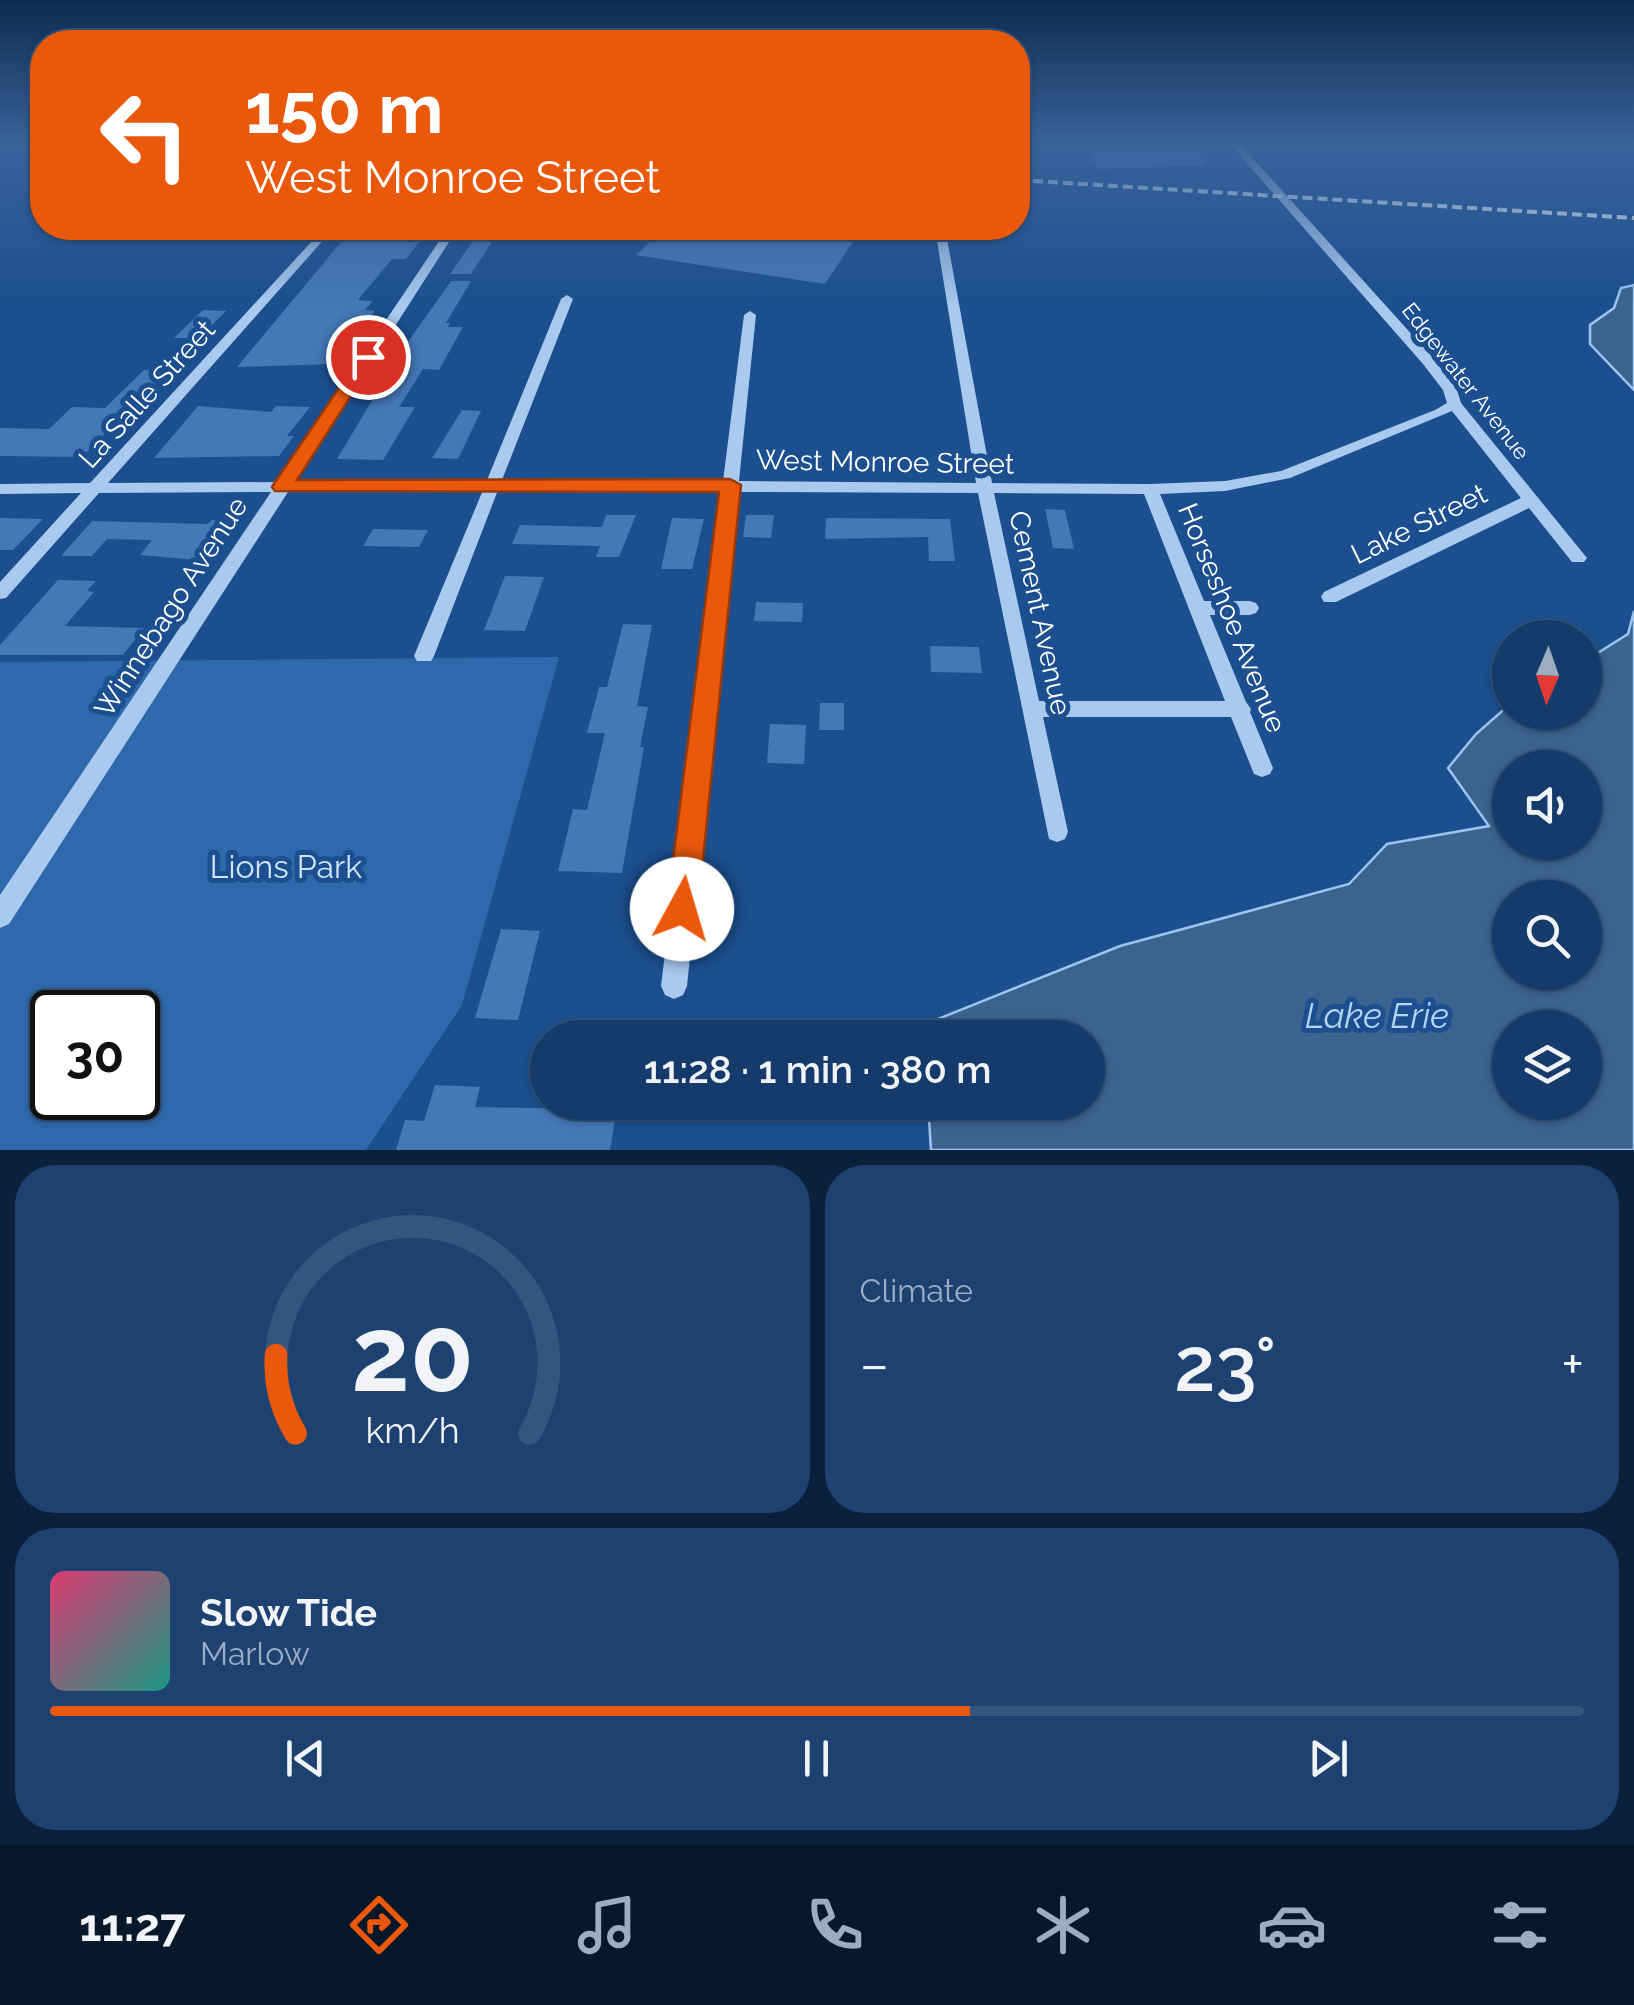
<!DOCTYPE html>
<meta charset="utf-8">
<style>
:root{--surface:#143b6b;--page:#1d4271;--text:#f1f3f6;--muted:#9dadc1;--line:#33557e;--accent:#ea580c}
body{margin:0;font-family:Raleway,sans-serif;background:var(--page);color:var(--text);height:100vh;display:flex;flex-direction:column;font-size:38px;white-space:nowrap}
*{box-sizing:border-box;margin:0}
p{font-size:32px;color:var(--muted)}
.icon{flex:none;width:55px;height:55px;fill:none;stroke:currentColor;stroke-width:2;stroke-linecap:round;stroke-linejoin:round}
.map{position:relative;height:1150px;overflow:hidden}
.details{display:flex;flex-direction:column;gap:15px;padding:15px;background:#0b203b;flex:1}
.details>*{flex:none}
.hud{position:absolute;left:30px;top:30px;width:1000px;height:210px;border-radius:40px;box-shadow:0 2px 8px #0004,0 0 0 2px var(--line);background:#ea580c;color:#fff;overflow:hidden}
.needle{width:65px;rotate:182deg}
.tools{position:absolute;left:1492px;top:620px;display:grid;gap:20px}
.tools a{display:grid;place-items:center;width:110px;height:110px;border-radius:50%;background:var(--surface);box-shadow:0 2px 8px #0004,0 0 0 2px var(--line);font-size:50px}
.speed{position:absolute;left:30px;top:990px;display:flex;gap:20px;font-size:50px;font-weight:700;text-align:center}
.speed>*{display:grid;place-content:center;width:130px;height:130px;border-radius:50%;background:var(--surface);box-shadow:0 2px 8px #0004,0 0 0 2px var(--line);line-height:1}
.speed .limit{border:5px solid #111;border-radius:15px;background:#fff;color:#111}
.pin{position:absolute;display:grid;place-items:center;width:85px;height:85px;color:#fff;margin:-42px;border:5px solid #fff;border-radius:50%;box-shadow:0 2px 10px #0007}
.me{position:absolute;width:110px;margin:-55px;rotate:6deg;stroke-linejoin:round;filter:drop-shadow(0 0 8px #0008)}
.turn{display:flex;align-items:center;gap:35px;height:210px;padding:0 50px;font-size:45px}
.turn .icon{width:130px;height:130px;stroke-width:2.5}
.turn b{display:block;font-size:70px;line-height:85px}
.big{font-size:75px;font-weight:600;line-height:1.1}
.details .widget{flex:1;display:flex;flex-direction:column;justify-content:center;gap:15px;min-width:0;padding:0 35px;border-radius:40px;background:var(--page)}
.details .dial{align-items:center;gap:0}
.dial svg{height:260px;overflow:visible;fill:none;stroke:var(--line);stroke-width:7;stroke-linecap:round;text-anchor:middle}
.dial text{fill:var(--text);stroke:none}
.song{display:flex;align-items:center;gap:30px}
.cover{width:120px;height:120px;border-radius:15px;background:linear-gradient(135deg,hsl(340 70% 55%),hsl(170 70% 35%))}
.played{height:10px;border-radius:5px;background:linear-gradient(90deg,var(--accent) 60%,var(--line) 60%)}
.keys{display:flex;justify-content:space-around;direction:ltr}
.heat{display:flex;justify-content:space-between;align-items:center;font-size:55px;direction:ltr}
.details .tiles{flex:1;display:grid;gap:15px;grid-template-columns:1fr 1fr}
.widget:last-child{grid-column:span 2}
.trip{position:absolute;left:530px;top:1020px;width:575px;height:100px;border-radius:50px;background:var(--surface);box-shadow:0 2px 8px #0004,0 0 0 2px var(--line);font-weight:600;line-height:100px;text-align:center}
.tab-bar{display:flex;height:160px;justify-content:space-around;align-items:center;background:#08182b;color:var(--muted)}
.tab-bar .icon{width:70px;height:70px}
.tab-bar .on{color:var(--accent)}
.tab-bar b{font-size:45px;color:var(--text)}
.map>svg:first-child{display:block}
.green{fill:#2e69ad;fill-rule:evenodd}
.water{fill:#3c6290;stroke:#9cc4f0;stroke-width:2.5;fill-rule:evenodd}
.building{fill:#4478b7}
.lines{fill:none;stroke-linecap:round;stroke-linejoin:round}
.minor{fill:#a9c9ee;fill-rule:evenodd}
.rail{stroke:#fff;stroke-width:4;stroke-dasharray:10 5;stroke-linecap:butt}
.route{fill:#ea580c;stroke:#983908;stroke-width:2.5}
.labels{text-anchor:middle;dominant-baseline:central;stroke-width:10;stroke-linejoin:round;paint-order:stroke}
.far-street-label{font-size:22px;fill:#fff;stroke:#1b4f8f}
.street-label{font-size:28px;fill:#fff;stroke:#1b4f8f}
.near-park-label{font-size:32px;fill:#cfe3fa;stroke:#1b4f8f}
.near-water-label{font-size:35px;font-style:italic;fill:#b5d3f5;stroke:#1b4f8f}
</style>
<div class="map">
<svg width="1634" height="1150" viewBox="0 0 1634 1150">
<rect width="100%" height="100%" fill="#1b4f8f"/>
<!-- green -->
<path class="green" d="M 559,657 L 462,1005 L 366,1150 L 0,1150 L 0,662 ZM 52,1012 L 138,1012 L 138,1098 L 52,1098 Z"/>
<!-- water -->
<path class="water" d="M 1634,285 L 1634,390 L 1590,344 L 1590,325 L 1614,308 L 1621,288 Z
M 1634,611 L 1634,1150 L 931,1150 L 928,1103 L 1088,1102 L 1088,1038 L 924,1037 L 923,1025 L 1120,946 L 1349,884 L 1387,844 L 1489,826 L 1448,768 L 1476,734 L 1510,704 L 1510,712 L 1585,712 L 1585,661 L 1628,634 ZM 1510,768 L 1585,768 L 1585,842 L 1510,842 ZM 1510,898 L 1585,898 L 1585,972 L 1510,972 ZM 1510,1028 L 1585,1028 L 1585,1102 L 1510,1102 Z"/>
<!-- building -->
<path class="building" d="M 1085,145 L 1191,145 L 1207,165 L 1098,169 Z
M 430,228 L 406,259 L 392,259 L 358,300 L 373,301 L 365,310 L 375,311 L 334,364 L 237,367 L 352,229 Z
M 482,228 L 501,228 L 471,274 L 450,274 Z
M 664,228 L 862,228 L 825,284 L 636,255 Z
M 451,281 L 471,281 L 446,323 L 450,323 L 448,327 L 463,327 L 439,370 L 423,369 L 399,407 L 415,407 L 383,460 L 337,459 L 403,349 Z
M 203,310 L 226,311 L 199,338 L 174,338 Z
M 144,370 L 168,371 L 82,457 L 0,456 L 0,428 L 49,429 L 72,407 L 105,408 Z
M 198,406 L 271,412 L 276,406 L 310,407 L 287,436 L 294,436 L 279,456 L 154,458 Z
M 462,410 L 481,411 L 458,459 L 432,458 Z
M 1045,509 L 1065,510 L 1074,549 L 1053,548 Z
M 606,515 L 636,515 L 619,557 L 596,557 L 600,546 L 512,544 L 520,525 L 602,527 Z
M 746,515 L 774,515 L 771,538 L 743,537 Z
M 0,518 L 43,519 L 13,550 L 0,550 Z
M 672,518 L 704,519 L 692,569 L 661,569 Z
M 826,518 L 950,519 L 955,561 L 929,561 L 928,537 L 825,539 Z
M 212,520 L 242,520 L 207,561 L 140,555 L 152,540 L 107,539 L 92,556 L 61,556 L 92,521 L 208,524 Z
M 373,529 L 428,530 L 419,547 L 363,546 Z
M 505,576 L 544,577 L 525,631 L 484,630 Z
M 58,580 L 96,581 L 87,591 L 94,592 L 65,626 L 144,628 L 123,655 L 0,655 L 0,645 Z
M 756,602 L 803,603 L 802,622 L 754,621 Z
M 623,624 L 652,625 L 637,706 L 648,707 L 640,747 L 644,747 L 622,873 L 558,871 L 573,809 L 587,810 L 605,733 L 587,733 L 599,687 L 607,687 Z
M 930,646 L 979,647 L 982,673 L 931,672 Z
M 820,703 L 844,703 L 844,730 L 819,730 Z
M 770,724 L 806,725 L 804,764 L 767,763 Z
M 501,929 L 540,931 L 518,1020 L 475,1018 Z
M 435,1085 L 480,1087 L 475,1107 L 581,1109 L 583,1102 L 618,1102 L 610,1150 L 396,1150 L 405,1120 L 424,1121 Z"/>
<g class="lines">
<!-- minor -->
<path class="minor" d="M 1231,145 L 1241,145 L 1433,358 L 1457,390 L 1461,403 L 1587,558 L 1584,562 L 1572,562 L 1529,508 L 1336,602 L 1324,602 L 1321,597 L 1324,592 L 1521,498 L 1452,411 L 1290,478 L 1225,491 L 1160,494 L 1204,601 L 1250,601 L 1256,603 L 1259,608 L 1256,613 L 1250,615 L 1210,615 L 1246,702 L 1251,709 L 1250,712 L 1273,768 L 1270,774 L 1262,777 L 1254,774 L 1231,717 L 1043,717 L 1068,832 L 1065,839 L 1057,842 L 1049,839 L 978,493 L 738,492 L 687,986 L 683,995 L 674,999 L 665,995 L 661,986 L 722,491 L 498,490 L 434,656 L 431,661 L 417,661 L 414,656 L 483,490 L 288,492 L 9,924 L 0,928 L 0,895 L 271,492 L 99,493 L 6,598 L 0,599 L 0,582 L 81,493 L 0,494 L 0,484 L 90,483 L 324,228 L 334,228 L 108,483 L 277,482 L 448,228 L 458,228 L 295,482 L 487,480 L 561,299 L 567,295 L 573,299 L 502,480 L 723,481 L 744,315 L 750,311 L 756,315 L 739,481 L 976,483 L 935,228 L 945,228 L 992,483 L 1150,484 L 1225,481 L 1281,471 L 1435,410 L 1447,403 L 1443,390 L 1423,364 ZM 994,493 L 1144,494 L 1225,701 L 1039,701 Z"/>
<!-- rail -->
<path class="rail" d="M 1018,180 L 1634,218"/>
</g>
<!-- sky -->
<linearGradient id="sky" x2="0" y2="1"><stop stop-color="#0f2b4f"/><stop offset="0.47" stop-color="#39639b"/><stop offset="1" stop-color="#39639b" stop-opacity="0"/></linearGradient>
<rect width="1634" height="306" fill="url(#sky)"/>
<!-- route -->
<path class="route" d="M 368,352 L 376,357 L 297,480 L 730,479 L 741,485 L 698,909 L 694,920 L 682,924 L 671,920 L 667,909 L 719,492 L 275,491 L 272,487 L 275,482 L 362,354 Z"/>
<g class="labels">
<!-- far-street labels -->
<g class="far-street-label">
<text transform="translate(1466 381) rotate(52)">Edgewater Avenue</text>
</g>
<!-- street labels -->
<g class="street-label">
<text transform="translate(147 394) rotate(-48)">La Salle Street</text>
<text transform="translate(885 462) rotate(1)">West Monroe Street</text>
<text transform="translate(1419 524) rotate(-26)">Lake Street</text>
<text transform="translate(171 607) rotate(-57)">Winnebago Avenue</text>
<text transform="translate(1040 613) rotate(78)">Cement Avenue</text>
<text transform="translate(1232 618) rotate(68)">Horseshoe Avenue</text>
</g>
<!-- near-park labels -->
<g class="near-park-label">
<text x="286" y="866">Lions Park</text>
</g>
<!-- near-water labels -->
<g class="near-water-label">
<text x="1377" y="1015">Lake Erie</text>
</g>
</g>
</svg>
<div class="tools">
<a><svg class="needle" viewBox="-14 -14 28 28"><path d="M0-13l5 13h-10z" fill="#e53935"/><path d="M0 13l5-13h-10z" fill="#9dadc1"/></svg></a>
<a><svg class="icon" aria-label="sound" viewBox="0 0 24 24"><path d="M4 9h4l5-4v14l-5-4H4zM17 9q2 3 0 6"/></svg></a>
<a><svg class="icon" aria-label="search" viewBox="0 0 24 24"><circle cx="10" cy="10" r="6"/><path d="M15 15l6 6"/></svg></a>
<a><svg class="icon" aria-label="layers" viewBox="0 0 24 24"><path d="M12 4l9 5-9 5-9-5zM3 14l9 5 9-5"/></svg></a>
</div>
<div class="speed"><div class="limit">30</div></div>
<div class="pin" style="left:368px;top:357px;background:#d93025"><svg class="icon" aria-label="arrive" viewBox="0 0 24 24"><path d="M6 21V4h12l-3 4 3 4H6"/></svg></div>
<svg class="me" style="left:682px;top:909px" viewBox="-20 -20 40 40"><circle r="19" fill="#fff"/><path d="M0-13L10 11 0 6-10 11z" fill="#ea580c"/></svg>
<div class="trip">11:28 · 1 min · 380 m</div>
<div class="hud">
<div class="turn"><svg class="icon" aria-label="left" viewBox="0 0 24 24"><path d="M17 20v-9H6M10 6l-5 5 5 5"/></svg><div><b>150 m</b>West Monroe Street</div></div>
</div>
</div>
<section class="details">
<div class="tiles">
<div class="widget dial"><svg viewBox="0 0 100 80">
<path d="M14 69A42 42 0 1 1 86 69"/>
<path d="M14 69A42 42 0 0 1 8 45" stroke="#ea580c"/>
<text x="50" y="56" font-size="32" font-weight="700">20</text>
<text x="50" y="72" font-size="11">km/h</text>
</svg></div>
<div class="widget"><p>Climate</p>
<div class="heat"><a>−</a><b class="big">23°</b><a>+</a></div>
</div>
<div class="widget">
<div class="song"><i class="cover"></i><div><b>Slow Tide</b><p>Marlow</p></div></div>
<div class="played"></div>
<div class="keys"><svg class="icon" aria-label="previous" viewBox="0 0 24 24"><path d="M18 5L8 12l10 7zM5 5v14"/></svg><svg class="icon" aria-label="pause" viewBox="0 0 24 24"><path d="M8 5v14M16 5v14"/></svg><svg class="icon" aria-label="next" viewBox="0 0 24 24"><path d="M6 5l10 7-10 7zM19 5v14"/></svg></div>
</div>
</div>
</section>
<nav class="tab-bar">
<b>11:27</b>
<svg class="icon on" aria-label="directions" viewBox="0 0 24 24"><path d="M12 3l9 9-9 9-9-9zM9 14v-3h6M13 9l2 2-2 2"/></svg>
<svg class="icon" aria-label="music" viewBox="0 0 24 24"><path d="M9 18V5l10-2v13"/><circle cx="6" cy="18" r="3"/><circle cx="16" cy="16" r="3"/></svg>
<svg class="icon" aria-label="phone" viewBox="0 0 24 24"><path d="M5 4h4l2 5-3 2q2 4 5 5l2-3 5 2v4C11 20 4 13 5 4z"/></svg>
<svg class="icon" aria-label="climate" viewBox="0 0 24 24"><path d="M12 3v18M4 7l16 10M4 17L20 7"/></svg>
<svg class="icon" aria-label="car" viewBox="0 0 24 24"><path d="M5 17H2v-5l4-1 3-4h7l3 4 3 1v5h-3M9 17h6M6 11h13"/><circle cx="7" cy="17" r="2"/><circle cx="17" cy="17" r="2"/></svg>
<svg class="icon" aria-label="filters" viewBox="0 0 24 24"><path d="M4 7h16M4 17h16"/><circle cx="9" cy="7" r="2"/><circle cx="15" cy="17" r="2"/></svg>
</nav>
